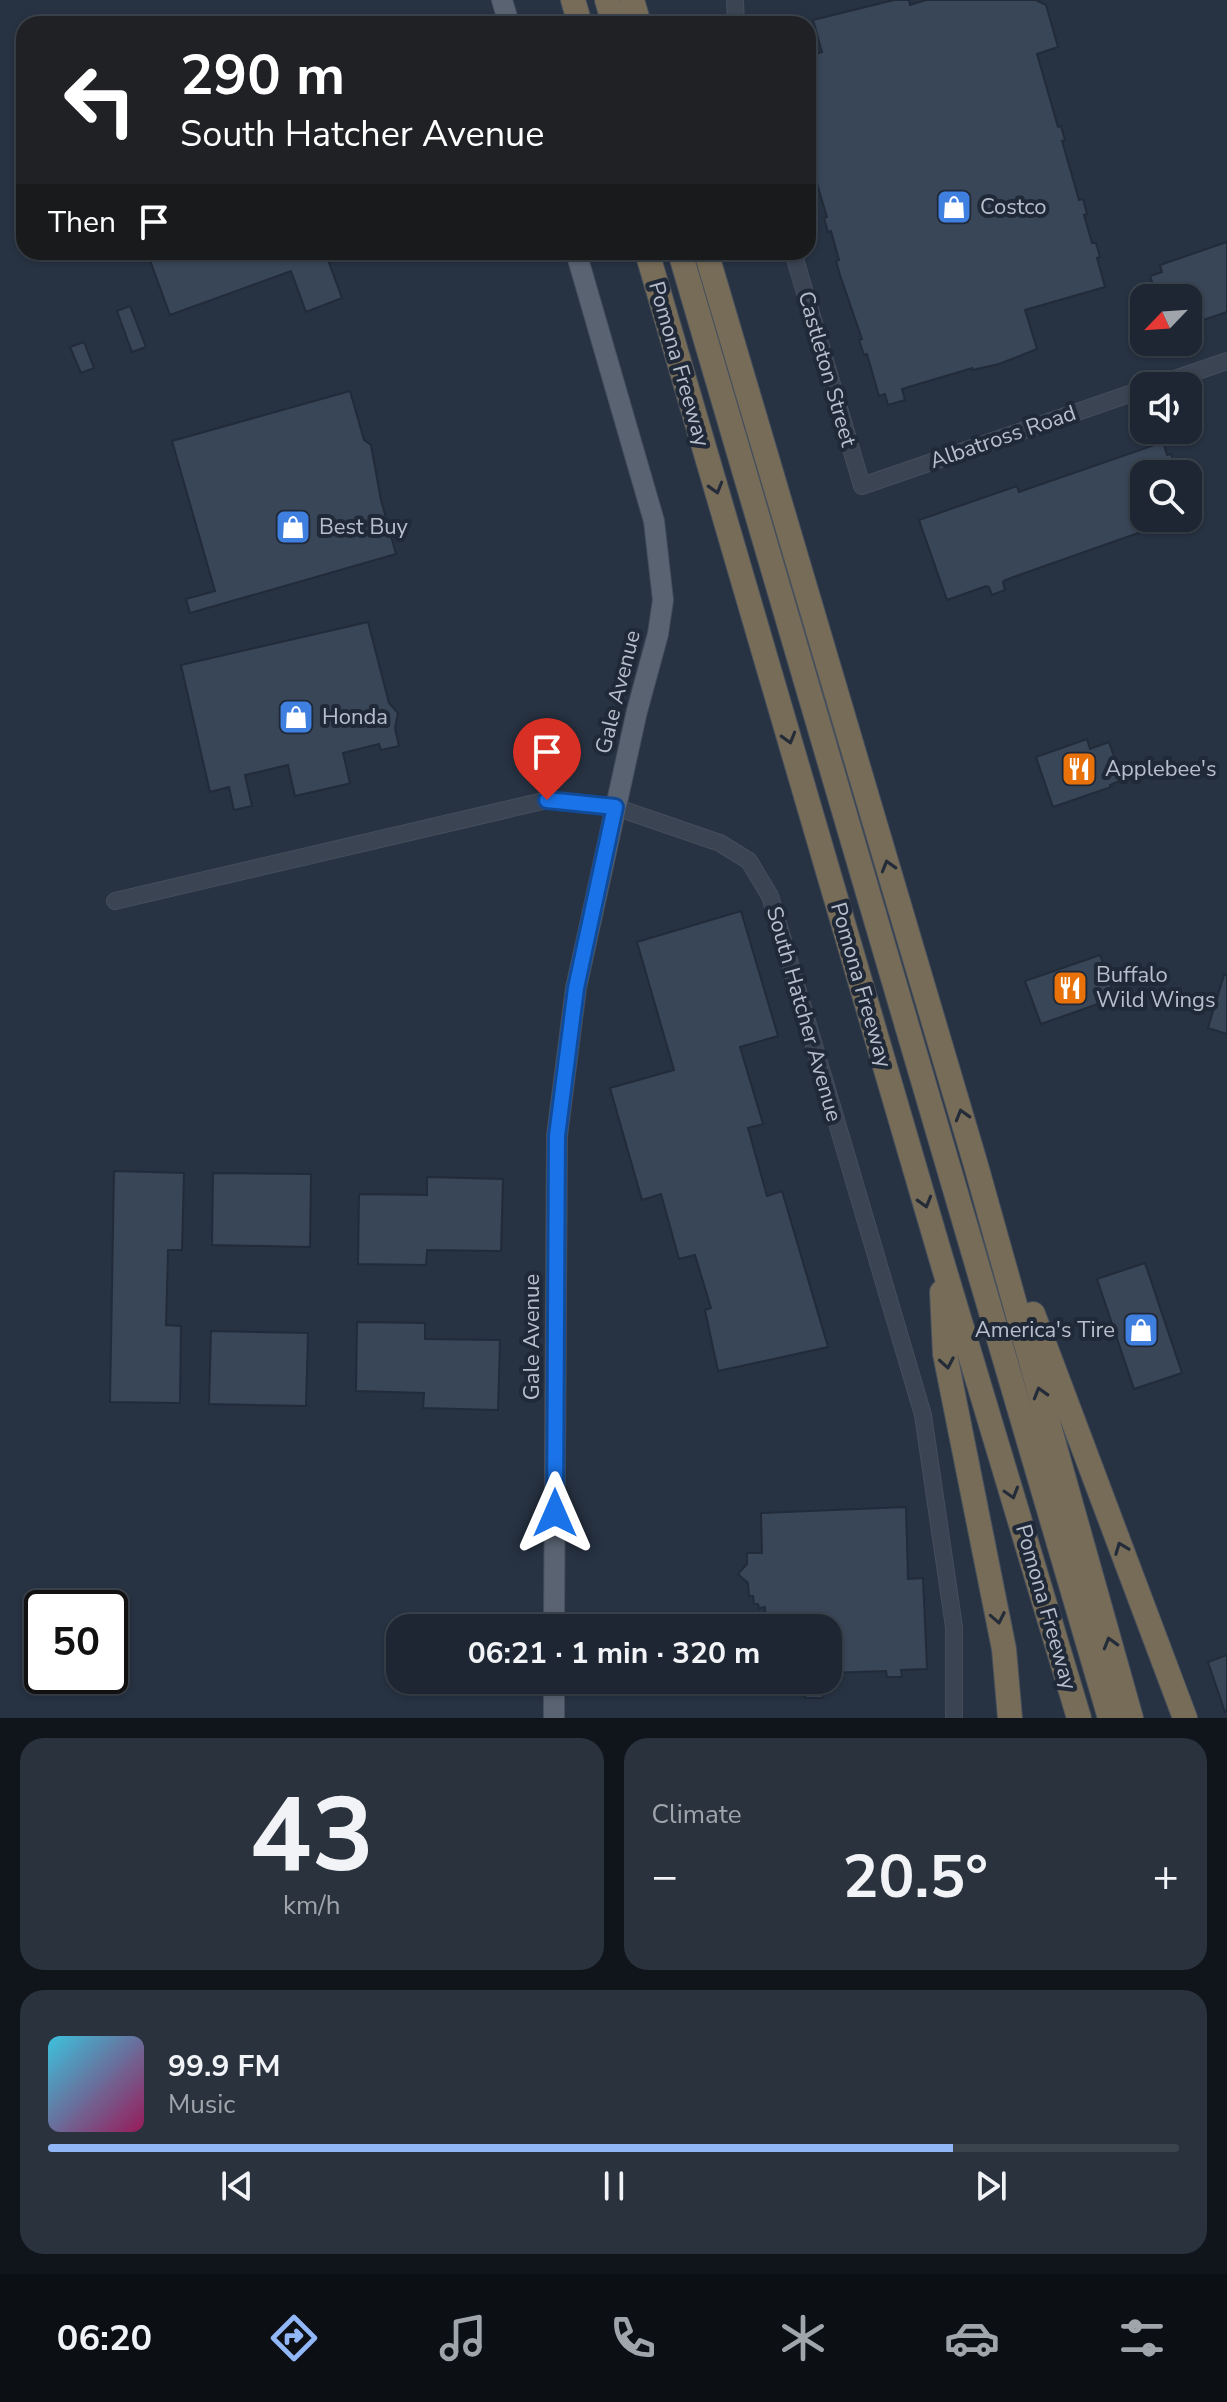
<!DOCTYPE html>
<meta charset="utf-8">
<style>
:root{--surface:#1d2632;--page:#2a323e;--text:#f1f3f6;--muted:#a0a5ac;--line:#3b434d;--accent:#91b7f7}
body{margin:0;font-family:"Nunito Sans",sans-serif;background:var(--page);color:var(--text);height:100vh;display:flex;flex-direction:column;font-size:30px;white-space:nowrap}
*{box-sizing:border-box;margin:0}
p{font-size:26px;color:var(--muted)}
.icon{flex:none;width:44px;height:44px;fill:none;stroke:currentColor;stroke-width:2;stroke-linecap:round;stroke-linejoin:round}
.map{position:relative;height:1718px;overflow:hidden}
.drawer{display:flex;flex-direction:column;gap:20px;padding:20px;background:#10151c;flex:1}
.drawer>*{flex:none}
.hud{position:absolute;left:16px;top:16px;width:800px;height:244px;border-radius:24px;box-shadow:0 2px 6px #0004,0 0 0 2px var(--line);background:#202124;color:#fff;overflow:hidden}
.needle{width:52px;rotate:245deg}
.buttons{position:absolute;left:1130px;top:284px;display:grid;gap:16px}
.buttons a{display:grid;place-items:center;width:72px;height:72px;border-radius:16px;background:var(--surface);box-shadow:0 2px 6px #0004,0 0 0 2px var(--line);font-size:40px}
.speed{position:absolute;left:24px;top:1590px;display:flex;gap:16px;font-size:40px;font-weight:700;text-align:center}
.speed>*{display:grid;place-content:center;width:104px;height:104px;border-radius:50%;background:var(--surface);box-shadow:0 2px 6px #0004,0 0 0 2px var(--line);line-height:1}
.speed .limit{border:4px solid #111;border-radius:12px;background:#fff;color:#111}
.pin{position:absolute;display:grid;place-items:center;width:68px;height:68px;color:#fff;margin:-82px -34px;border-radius:50% 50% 50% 0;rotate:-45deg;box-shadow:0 0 8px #0007}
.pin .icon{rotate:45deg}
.me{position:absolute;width:88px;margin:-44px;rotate:0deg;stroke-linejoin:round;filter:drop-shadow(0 0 6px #0008)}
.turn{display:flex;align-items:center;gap:28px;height:168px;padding:0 32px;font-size:36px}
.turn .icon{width:104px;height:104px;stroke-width:2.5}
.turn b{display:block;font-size:56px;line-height:68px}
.then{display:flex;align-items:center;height:76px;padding:0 32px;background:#0003;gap:16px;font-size:30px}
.big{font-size:60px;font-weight:700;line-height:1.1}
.drawer .tile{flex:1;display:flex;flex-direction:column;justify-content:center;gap:12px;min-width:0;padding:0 28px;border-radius:24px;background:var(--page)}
.drawer .dial{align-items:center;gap:0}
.dial b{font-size:104px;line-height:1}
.song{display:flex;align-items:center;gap:24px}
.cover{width:96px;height:96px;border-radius:12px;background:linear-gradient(135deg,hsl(190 70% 55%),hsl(330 70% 35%))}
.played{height:8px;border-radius:4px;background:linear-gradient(90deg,var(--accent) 80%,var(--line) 80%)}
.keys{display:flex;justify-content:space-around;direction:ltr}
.heat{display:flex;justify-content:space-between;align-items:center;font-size:44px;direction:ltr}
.drawer .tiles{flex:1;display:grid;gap:20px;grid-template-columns:1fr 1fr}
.tile:last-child{grid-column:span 2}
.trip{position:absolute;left:386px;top:1614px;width:456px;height:80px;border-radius:24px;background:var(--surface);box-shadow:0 2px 6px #0004,0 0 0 2px var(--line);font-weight:700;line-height:80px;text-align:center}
.dock{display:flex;height:128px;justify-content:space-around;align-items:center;background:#0c0f14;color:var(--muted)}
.dock .icon{width:56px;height:56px}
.dock .on{color:var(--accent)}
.dock b{font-size:36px;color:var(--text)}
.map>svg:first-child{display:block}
.building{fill:#394658;stroke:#222b39;stroke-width:2}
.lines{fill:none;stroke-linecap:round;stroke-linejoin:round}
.minor-casing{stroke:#454d5b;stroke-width:18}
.major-casing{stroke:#454d5b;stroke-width:22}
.highway-casing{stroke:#464f5c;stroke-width:26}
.minor{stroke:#3b4452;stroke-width:16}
.major{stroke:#596371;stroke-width:20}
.highway{stroke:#776c58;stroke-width:24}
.oneway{stroke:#242c39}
.route-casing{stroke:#114b97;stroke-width:20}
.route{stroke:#1a73e8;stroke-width:14}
.labels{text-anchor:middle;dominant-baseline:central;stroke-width:8;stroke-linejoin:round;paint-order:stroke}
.poi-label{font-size:22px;fill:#b8bfcc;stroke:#202937;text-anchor:start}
.street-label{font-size:22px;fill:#b8bfcc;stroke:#202937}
</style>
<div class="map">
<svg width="1227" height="1718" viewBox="0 0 1227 1718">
<rect width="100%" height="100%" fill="#273242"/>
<!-- building -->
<path class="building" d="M 894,0 L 909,0 L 910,5 L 926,0 L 1036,0 L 1046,5 L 1058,47 L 1037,54 L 1058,127 L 1061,126 L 1065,140 L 1062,141 L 1079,200 L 1083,199 L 1087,214 L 1084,215 L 1092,243 L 1096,243 L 1100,257 L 1097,258 L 1105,287 L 1025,310 L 1037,349 L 999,364 L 972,370 L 972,368 L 902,389 L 905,400 L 888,405 L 885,394 L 879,396 L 867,354 L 864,355 L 859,340 L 862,339 L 840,275 L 836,261 L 839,260 L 831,231 L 828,232 L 824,218 L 827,217 L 815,177 L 812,178 L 808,164 L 808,56 L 822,52 L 813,20 Z
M 1227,242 L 1227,312 L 1188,325 L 1188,298 L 1158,298 L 1150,276 L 1162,272 L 1160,265 Z
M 147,252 L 325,252 L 342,298 L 306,312 L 291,271 L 170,315 Z
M 130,306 L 146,347 L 132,352 L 117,311 Z
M 84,342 L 94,368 L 81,373 L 70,347 Z
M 350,391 L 364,440 L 371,445 L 381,500 L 396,554 L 190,613 L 186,599 L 215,591 L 172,441 Z
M 1163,442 L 1167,455 L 1171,454 L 1178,474 L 1144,474 L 1144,518 L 1175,518 L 1175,520 L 1005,580 L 1003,582 L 1005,590 L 992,595 L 989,587 L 986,586 L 947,600 L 919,520 L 1017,486 L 1019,492 Z
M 368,622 L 389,703 L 398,713 L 395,728 L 399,746 L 381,750 L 379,744 L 343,753 L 350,783 L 347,784 L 295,796 L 288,765 L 245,775 L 252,806 L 234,810 L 229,787 L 210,792 L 181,665 Z
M 1087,739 L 1090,749 L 1109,742 L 1122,780 L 1110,785 L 1111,787 L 1053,807 L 1036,757 Z
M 741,911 L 778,1036 L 740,1047 L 763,1124 L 748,1128 L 767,1196 L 782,1191 L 828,1347 L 718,1371 L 705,1310 L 711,1308 L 695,1255 L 679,1259 L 661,1194 L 642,1200 L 610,1088 L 674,1070 L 637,942 Z
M 1100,955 L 1115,998 L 1041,1024 L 1025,981 Z
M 1224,975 L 1227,975 L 1227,1034 L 1208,1028 Z
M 114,1171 L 184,1173 L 182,1250 L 168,1250 L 166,1325 L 181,1326 L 180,1403 L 110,1402 Z
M 213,1173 L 311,1174 L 310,1247 L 212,1245 Z
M 427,1177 L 503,1179 L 501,1251 L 427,1250 L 426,1265 L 358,1264 L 359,1194 L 427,1195 Z
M 1145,1263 L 1182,1373 L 1134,1389 L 1097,1279 Z
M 357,1322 L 425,1323 L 425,1339 L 500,1340 L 498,1410 L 423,1408 L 424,1393 L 356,1391 Z
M 211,1331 L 308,1333 L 306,1406 L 209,1404 Z
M 906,1507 L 908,1579 L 923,1578 L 927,1669 L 901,1670 L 902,1677 L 887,1677 L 886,1671 L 828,1673 L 828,1628 L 766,1628 L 765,1607 L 759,1608 L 758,1604 L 754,1604 L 753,1596 L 749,1596 L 748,1583 L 738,1574 L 747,1564 L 747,1553 L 762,1553 L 761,1513 Z
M 1227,1655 L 1227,1711 L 1225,1712 L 1208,1662 Z
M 804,1680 L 822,1680 L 823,1698 L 805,1698 Z"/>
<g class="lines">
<defs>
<path id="minor" d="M 735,0 L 736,24
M 793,252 L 862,486 L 1144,389
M 1154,386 L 1227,361
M 115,901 L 547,800 L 615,807 L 720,843 L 749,861 L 770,896 L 923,1415 L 954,1627 L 954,1718"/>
<path id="major" d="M 502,0 L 509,24
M 554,1628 L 557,1136 L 576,988 L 637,711 L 658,634 L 663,600 L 654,521 L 576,252
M 554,1718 L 554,1680"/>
<path id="highway" d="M 573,0 L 580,24
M 607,0 L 614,24
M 632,0 L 639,24
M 647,252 L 941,1258 L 1079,1718
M 680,252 L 1110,1718
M 706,252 L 975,1162 L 1131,1718
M 942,1292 L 945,1354 L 1004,1649 L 1010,1718
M 1033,1314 L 1185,1718"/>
</defs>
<!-- minor casing -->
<use href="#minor" class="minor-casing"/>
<!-- major casing -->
<use href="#major" class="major-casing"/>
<!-- highway casing -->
<use href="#highway" class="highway-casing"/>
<!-- minor -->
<use href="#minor" class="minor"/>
<!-- major -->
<use href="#major" class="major"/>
<!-- highway -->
<use href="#highway" class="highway"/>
</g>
<!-- one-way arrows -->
<defs><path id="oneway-chevron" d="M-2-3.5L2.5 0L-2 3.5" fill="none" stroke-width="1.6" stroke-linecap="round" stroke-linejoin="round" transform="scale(2)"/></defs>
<g class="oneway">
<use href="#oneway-chevron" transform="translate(716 488) rotate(74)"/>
<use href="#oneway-chevron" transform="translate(789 738) rotate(74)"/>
<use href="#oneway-chevron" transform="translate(888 866) rotate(-106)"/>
<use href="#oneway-chevron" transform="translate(962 1115) rotate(-106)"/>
<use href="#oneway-chevron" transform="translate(925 1202) rotate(74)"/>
<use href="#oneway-chevron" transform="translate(947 1363) rotate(80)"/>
<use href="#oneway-chevron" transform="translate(1040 1393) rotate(-106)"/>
<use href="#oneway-chevron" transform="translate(1012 1493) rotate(73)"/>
<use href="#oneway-chevron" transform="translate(1121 1548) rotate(-111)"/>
<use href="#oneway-chevron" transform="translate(998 1618) rotate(79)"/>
<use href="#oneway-chevron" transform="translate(1110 1643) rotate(-106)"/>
</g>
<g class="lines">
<defs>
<path id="route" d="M 547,800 L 615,807 L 576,988 L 557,1136 L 555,1513"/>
</defs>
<!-- route casing -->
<use href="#route" class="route-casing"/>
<!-- route -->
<use href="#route" class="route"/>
</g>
<!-- icons -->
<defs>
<symbol id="shop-square" viewBox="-11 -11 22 22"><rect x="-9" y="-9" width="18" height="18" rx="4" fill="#3f7fe0" stroke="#202937"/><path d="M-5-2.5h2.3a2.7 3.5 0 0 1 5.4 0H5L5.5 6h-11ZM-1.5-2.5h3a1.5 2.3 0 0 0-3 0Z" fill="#fff"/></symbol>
<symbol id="restaurant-square" viewBox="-11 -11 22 22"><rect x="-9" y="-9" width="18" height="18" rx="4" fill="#e8710a" stroke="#202937"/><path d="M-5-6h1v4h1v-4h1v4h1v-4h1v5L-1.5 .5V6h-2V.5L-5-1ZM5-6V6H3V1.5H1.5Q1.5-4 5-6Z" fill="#fff"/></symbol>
</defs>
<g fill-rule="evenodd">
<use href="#shop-square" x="934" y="187" width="40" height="40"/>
<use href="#shop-square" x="273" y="507" width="40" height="40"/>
<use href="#shop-square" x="276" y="697" width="40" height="40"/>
<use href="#restaurant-square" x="1059" y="749" width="40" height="40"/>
<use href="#restaurant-square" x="1050" y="968" width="40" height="40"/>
<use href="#shop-square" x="1121" y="1310" width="40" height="40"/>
</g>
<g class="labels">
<!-- poi labels -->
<g class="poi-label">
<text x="980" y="207">Costco</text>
<text x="319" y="527">Best Buy</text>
<text x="322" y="717">Honda</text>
<text x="1105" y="769">Applebee's</text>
<text x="1096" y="975">Buffalo<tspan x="1096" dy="25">Wild Wings</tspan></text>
<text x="1115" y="1330" text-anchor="end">America's Tire</text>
</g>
<!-- street labels -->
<g class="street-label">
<text transform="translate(679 364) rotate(74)">Pomona Freeway</text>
<text transform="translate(827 369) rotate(74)">Castleton Street</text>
<text transform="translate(1003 437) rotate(-19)">Albatross Road</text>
<text transform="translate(618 692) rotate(-76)">Gale Avenue</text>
<text transform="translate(861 985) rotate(74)">Pomona Freeway</text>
<text transform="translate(804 1014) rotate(74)">South Hatcher Avenue</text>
<text transform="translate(532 1337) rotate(-90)">Gale Avenue</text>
<text transform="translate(1046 1607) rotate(74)">Pomona Freeway</text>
</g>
</g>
</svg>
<div class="buttons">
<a><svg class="needle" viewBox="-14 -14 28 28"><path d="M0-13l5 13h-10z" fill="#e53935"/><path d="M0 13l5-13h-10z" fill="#a0a5ac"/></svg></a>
<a><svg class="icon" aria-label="sound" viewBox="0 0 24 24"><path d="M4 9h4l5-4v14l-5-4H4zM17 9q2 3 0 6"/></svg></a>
<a><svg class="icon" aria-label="search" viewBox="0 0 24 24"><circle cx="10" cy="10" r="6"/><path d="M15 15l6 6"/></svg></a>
</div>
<div class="speed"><div class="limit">50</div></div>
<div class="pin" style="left:547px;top:800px;background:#d93025"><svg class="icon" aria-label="arrive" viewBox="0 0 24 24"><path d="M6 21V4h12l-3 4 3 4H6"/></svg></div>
<svg class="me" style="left:555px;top:1513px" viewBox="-20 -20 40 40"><path d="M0-17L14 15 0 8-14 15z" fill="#1a73e8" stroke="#fff" stroke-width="4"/></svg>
<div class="trip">06:21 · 1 min · 320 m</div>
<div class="hud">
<div class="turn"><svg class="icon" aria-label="left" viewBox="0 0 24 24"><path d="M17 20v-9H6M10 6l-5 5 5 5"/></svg><div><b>290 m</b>South Hatcher Avenue</div></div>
<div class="then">Then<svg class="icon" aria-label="arrive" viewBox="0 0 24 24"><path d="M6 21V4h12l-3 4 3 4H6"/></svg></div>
</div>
</div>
<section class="drawer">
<div class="tiles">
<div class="tile dial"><b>43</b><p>km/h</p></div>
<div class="tile"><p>Climate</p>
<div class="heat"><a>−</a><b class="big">20.5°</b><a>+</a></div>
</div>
<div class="tile">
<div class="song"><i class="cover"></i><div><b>99.9 FM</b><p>Music</p></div></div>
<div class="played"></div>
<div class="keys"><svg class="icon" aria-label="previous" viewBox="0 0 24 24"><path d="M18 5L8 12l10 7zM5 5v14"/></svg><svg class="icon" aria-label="pause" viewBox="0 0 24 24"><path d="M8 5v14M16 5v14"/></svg><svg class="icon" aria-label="next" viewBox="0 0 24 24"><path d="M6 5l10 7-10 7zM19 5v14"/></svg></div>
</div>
</div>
</section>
<nav class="dock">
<b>06:20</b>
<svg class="icon on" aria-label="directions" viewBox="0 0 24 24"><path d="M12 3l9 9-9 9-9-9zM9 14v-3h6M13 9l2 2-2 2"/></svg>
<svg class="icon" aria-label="music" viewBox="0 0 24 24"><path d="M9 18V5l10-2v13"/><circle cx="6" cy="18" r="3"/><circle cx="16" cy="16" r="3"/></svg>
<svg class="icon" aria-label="phone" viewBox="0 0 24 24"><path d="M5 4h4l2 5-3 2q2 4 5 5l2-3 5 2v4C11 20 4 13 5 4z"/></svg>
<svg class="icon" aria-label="climate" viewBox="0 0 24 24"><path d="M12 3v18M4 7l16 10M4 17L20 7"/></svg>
<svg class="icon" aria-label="car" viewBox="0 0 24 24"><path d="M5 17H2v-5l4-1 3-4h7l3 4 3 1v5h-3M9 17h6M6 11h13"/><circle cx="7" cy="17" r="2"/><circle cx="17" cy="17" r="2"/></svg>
<svg class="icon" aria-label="filters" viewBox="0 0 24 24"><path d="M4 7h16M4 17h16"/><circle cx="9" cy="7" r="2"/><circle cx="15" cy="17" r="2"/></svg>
</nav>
